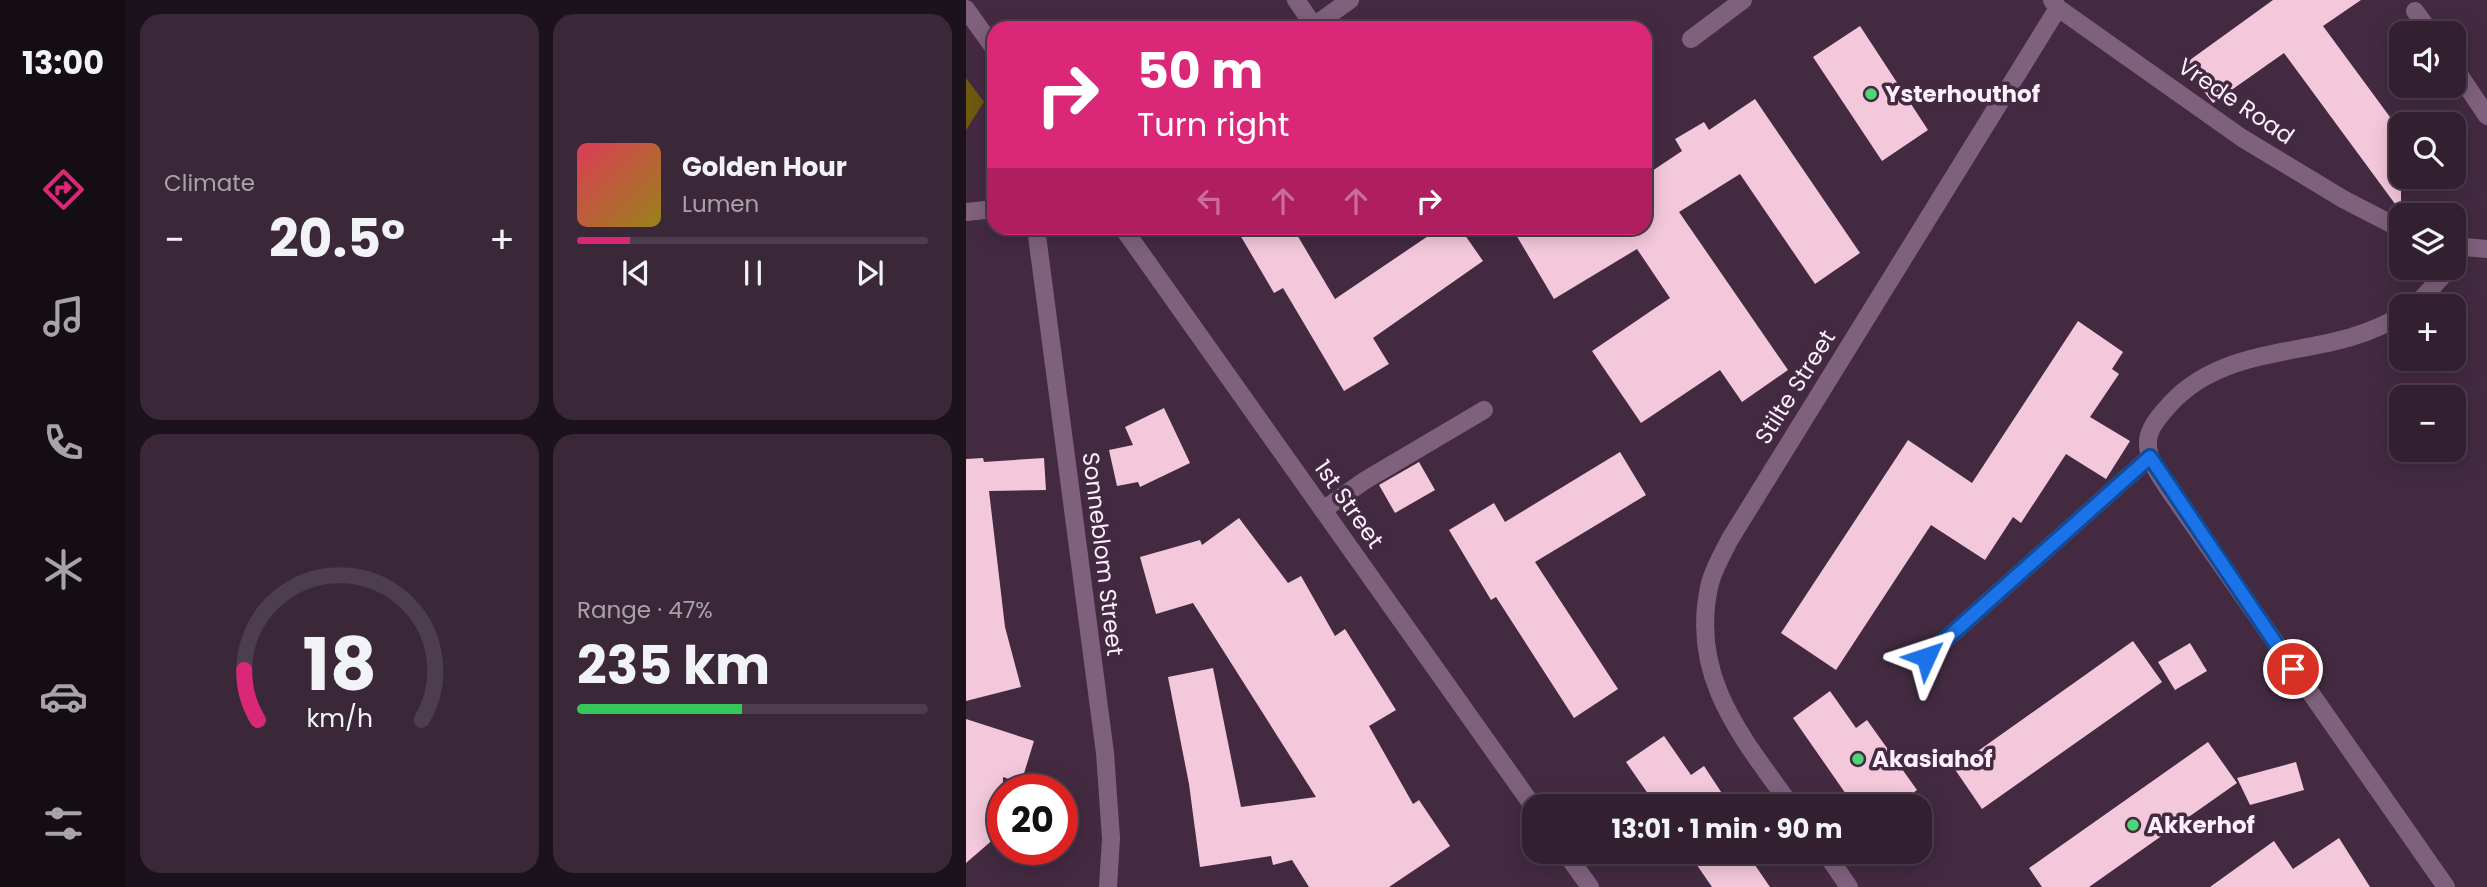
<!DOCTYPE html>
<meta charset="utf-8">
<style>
:root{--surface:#322031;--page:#3a2839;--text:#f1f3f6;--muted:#a8a3ab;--line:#4d3e4d;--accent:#db2777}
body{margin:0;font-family:Poppins,sans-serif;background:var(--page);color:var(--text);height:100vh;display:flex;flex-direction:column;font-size:26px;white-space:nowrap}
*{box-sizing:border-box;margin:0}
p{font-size:23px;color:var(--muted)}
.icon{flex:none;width:38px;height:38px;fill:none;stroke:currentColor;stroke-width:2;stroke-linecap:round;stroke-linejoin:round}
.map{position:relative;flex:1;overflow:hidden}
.side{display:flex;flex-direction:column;gap:14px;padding:14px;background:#1c121b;width:840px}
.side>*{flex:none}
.guide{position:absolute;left:21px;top:21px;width:665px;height:214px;border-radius:21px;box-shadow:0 4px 18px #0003,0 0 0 2px var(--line);background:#db2777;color:#fff;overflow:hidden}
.fabs{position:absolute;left:1423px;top:21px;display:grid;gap:14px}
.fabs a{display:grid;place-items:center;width:77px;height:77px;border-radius:14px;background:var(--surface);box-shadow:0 4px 18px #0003,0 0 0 2px var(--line);font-size:35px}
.speed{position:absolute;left:21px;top:774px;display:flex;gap:14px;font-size:35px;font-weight:700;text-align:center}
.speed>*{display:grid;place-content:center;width:91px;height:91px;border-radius:50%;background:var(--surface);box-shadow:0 4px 18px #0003,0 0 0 2px var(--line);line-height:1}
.speed .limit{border:10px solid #d22;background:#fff;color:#111}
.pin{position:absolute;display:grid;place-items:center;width:60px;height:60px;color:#fff;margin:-30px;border:4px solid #fff;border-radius:50%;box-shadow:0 2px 7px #0007}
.me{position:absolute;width:77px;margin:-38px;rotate:48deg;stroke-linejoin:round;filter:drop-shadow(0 0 5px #0008)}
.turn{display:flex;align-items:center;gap:24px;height:147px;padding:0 35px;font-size:32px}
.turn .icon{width:91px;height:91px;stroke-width:2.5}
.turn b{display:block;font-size:49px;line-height:60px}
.lanes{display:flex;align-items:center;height:66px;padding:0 35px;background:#0003;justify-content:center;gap:35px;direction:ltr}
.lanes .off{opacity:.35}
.big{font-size:52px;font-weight:700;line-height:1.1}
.side .tile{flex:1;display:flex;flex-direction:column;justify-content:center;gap:10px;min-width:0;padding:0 24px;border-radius:21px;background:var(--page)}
.side .dial{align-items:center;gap:0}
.dial svg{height:182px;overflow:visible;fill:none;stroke:var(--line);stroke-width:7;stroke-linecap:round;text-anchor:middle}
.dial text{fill:var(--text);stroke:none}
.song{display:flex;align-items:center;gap:21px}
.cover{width:84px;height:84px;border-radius:10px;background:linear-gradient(135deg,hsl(350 70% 55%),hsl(50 70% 35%))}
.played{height:7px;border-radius:4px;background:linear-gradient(90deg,var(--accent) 15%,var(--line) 15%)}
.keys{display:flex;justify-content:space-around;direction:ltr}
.heat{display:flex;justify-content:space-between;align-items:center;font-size:38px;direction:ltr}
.charge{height:10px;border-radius:5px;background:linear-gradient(90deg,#34c759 47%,var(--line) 0)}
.side .tiles{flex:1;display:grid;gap:14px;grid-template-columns:repeat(2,1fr)}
.trip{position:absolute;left:556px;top:794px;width:410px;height:70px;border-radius:21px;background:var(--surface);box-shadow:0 4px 18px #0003,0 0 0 2px var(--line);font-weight:700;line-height:70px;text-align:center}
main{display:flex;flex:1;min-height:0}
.tabs{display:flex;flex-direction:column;width:126px;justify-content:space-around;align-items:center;background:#140d14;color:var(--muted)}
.tabs .icon{width:49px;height:49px}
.tabs .on{color:var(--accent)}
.tabs b{font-size:32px;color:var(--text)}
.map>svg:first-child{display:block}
.green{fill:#6f590e}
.building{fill:#f3c8db}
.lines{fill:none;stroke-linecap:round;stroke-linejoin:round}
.service{stroke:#80617d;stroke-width:18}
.minor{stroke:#80617d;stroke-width:18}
.route-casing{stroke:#114b97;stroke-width:18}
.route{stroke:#1a73e8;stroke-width:12}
.poi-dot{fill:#4cd677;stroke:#432a41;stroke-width:2.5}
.labels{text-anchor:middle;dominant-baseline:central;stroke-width:7;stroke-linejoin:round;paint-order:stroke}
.poi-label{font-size:23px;font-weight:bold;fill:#fdeffb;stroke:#432a41;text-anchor:start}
.street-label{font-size:23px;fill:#fdeffb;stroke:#432a41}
</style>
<main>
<nav class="tabs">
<b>13:00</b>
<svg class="icon on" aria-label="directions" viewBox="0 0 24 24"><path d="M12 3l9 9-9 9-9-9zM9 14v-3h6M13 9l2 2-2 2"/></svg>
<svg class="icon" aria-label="music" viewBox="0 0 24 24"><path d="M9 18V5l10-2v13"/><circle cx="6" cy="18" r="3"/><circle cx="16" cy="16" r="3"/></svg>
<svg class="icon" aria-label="phone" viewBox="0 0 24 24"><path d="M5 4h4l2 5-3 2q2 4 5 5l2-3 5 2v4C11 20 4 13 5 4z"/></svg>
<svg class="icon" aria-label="climate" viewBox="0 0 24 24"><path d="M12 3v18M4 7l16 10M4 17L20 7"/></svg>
<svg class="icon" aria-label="car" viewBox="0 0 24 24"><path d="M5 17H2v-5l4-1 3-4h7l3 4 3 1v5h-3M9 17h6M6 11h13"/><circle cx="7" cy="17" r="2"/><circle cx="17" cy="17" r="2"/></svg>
<svg class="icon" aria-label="filters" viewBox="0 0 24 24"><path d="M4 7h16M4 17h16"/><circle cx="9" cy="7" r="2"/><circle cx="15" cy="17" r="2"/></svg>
</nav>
<section class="side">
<div class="tiles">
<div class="tile"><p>Climate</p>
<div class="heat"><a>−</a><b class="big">20.5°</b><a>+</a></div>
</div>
<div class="tile">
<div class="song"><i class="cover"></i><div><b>Golden Hour</b><p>Lumen</p></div></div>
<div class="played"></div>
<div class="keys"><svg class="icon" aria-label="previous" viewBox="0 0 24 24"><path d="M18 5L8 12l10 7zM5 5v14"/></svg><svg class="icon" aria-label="pause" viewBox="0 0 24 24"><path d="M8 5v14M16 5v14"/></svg><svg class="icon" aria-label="next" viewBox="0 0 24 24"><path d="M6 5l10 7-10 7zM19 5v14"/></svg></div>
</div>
<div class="tile dial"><svg viewBox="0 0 100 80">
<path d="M14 69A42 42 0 1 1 86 69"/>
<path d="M14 69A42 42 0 0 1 8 47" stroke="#db2777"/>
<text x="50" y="56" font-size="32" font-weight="700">18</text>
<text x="50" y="72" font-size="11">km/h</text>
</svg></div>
<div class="tile"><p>Range · 47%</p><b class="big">235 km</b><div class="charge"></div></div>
</div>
</section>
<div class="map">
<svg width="1521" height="887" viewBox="0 0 1521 887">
<rect width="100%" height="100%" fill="#432a41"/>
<!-- green -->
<path class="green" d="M 0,78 L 18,102 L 0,130 Z"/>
<!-- building -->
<path class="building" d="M 1307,0 L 1395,0 L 1357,26 L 1435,132 L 1435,212 L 1318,53 L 1247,103 L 1217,65 Z
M 894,26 L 962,130 L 916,161 L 847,57 Z
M 789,99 L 894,253 L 849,284 L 774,174 L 713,212 L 822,370 L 776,402 L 754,370 L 675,423 L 626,351 L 704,298 L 671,249 L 588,299 L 546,228 L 679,228 L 679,162 L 686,171 L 716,151 L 709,139 L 738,122 L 743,130 Z
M 270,228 L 327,228 L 369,299 L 474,228 L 494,228 L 517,261 L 407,338 L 423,364 L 378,391 L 317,288 L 308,293 Z
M 1112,321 L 1157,352 L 1146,369 L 1153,374 L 1124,417 L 1164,441 L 1140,479 L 1100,454 L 1055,523 L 1047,517 L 1019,560 L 965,525 L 870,670 L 815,633 L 942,440 L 1006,483 Z
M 198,408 L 224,463 L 174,487 L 172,482 L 151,486 L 143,450 L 167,445 L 159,427 Z
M 654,452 L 680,495 L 569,562 L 652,689 L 608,718 L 530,597 L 525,600 L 483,530 L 528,503 L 539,522 Z
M 17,458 L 18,462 L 78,458 L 80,490 L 23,491 L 39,627 L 55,687 L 0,701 L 0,459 Z
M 453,462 L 469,490 L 429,513 L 413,485 Z
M 273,518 L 322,583 L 335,576 L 369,636 L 379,629 L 430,710 L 403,726 L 447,804 L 453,800 L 484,846 L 423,887 L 343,887 L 326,860 L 307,865 L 305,856 L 234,867 L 223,784 L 202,677 L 247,668 L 275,807 L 350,797 L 227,603 L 190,614 L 174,557 L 234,540 L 236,545 Z
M 1167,641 L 1196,682 L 1016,809 L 988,768 Z
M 1224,643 L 1241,671 L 1209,690 L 1192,662 Z
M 864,691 L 890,728 L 901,720 L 951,790 L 938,800 L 943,807 L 889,807 L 827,718 Z
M 0,719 L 68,741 L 55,783 L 37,777 L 37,831 L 0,863 Z
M 698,736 L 725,775 L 738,766 L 765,807 L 679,807 L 687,801 L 660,762 Z
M 1242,742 L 1271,783 L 1123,887 L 1076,887 L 1063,868 Z
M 1330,762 L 1338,790 L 1284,805 L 1271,778 Z
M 1373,838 L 1404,887 L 1244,887 L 1308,841 L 1327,869 Z
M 722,852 L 780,852 L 804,887 L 746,887 Z"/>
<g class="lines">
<!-- service -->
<path class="service" d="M 357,510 L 398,481 L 518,410
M 960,657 L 1184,457"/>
<!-- minor -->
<path class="minor" d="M 330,0 L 348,26
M 1086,0 L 1092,8 L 1276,138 L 1377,199 L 1435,229
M 0,9 L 28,48
M 1449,11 L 1465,33
M 345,28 L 384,0
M 725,39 L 777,0
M 1488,67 L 1521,116
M 0,212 L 28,209
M 70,228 L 139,753 L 145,838 L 142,887
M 157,228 L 569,809
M 1488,246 L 1521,249
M 1449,306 L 1484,268
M 1435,315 C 1361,363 1258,336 1198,411 C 1190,420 1181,432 1182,444 C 1182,460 1193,474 1201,487 L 1480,887
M 826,807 C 776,737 722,676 744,583 C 748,568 757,553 764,539 L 1092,8
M 599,852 L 624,887
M 859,852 L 883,887"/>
</g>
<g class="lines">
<defs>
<path id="route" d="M 960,657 L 1184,457 L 1327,669"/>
</defs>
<!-- route casing -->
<use href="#route" class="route-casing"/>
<!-- route -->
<use href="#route" class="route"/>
</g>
<!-- markers -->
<g class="poi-dot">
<circle cx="905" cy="94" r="7"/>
<circle cx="892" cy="759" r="7"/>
<circle cx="1167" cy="825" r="7"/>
</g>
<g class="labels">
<!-- poi labels -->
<g class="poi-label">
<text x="919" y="94">Ysterhouthof</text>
<text x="906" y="759">Akasiahof</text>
<text x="1181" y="825">Akkerhof</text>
</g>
<!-- street labels -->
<g class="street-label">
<text transform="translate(1270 101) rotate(34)">Vrede Road</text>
<text transform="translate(829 387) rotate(-58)">Stilte Street</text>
<text transform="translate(383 504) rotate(55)">1st Street</text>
<text transform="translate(137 554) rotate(83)">Sonneblom Street</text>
</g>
</g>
</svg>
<div class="fabs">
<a><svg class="icon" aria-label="sound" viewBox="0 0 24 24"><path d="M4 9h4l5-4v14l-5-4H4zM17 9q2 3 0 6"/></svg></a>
<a><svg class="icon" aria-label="search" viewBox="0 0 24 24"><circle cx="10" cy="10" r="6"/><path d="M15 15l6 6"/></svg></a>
<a><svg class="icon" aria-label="layers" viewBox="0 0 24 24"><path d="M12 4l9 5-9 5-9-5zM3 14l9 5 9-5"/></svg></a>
<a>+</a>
<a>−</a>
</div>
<div class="speed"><div class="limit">20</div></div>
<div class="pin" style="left:1327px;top:669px;background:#d93025"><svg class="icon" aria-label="arrive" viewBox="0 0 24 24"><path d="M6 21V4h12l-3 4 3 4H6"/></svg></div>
<svg class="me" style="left:960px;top:657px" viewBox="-20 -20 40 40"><path d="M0-17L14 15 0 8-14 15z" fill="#1a73e8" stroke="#fff" stroke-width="4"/></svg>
<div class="trip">13:01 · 1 min · 90 m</div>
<div class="guide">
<div class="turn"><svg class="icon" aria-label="right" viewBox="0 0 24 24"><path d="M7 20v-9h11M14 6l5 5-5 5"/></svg><div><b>50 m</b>Turn right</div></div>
<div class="lanes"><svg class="icon off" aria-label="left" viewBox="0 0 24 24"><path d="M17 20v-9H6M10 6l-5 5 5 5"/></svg><svg class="icon off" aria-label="ahead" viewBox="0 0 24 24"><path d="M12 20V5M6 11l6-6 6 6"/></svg><svg class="icon off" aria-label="ahead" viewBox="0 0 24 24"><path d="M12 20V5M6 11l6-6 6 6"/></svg><svg class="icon" aria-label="right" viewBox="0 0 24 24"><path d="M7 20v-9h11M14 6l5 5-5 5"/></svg></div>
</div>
</div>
</main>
